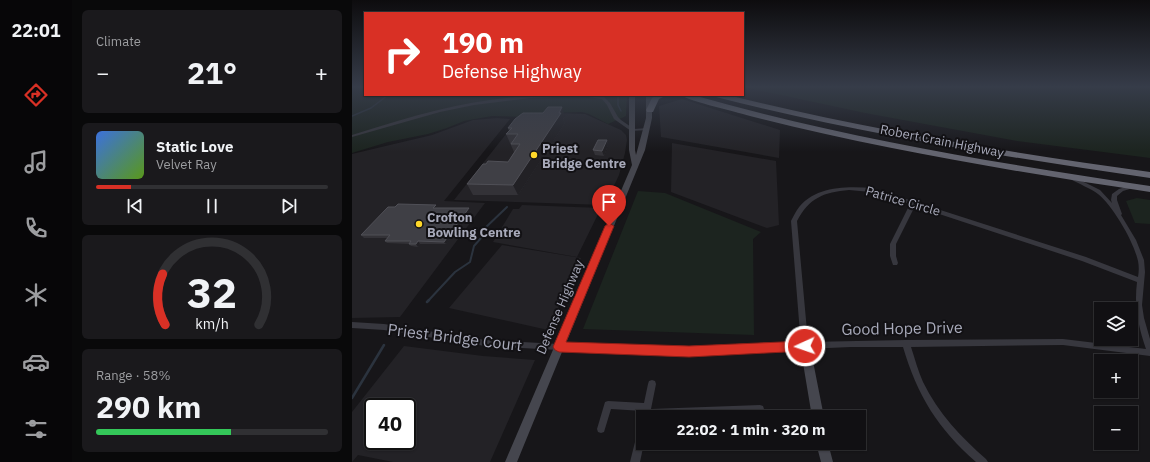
<!DOCTYPE html>
<meta charset="utf-8">
<style>
:root{--surface:#111013;--page:#1a191c;--text:#f1f3f6;--muted:#9c9da0;--line:#303033;--accent:#d93025}
body{margin:0;font-family:"IBM Plex Sans",sans-serif;background:var(--page);color:var(--text);height:100vh;display:flex;flex-direction:column;font-size:15px;white-space:nowrap}
*{box-sizing:border-box;margin:0}
p{font-size:13px;color:var(--muted)}
.icon{flex:none;width:22px;height:22px;fill:none;stroke:currentColor;stroke-width:2;stroke-linecap:round;stroke-linejoin:round}
.map{position:relative;flex:1;overflow:hidden}
.side{display:flex;flex-direction:column;gap:10px;padding:10px;background:#09090a;width:280px}
.side>*{flex:none}
.hud{position:absolute;left:12px;top:12px;width:380px;height:84px;border-radius:0px;box-shadow:0 1px 3px #0004,0 0 0 1px var(--line);background:#d93025;color:#fff;overflow:hidden}
.controls{position:absolute;left:742px;top:302px;display:grid;gap:8px}
.controls a{display:grid;place-items:center;width:44px;height:44px;border-radius:0px;background:var(--surface);box-shadow:0 1px 3px #0004,0 0 0 1px var(--line);font-size:20px}
.speed{position:absolute;left:12px;top:398px;display:flex;gap:8px;font-size:20px;font-weight:700;text-align:center}
.speed>*{display:grid;place-content:center;width:52px;height:52px;border-radius:50%;background:var(--surface);box-shadow:0 1px 3px #0004,0 0 0 1px var(--line);line-height:1}
.speed .limit{border:2px solid #111;border-radius:6px;background:#fff;color:#111}
.pin{position:absolute;display:grid;place-items:center;width:34px;height:34px;color:#fff;margin:-41px -17px;border-radius:50% 50% 50% 0;rotate:-45deg;box-shadow:0 0 4px #0007}
.pin .icon{rotate:45deg}
.me{position:absolute;width:44px;margin:-22px;rotate:267deg;stroke-linejoin:round;filter:drop-shadow(0 0 3px #0008)}
.turn{display:flex;align-items:center;gap:14px;height:84px;padding:0 12px;font-size:18px}
.turn .icon{width:52px;height:52px;stroke-width:2.5}
.turn b{display:block;font-size:28px;line-height:34px}
.big{font-size:30px;font-weight:700;line-height:1.1}
.side .card{flex:1;display:flex;flex-direction:column;justify-content:center;gap:6px;min-width:0;padding:0 14px;border-radius:6px;background:var(--page)}
.side .dial{align-items:center;gap:0}
.dial svg{height:104px;overflow:visible;fill:none;stroke:var(--line);stroke-width:7;stroke-linecap:round;text-anchor:middle}
.dial text{fill:var(--text);stroke:none}
.song{display:flex;align-items:center;gap:12px}
.cover{width:48px;height:48px;border-radius:6px;background:linear-gradient(135deg,hsl(220 70% 55%),hsl(90 70% 35%))}
.played{height:4px;border-radius:2px;background:linear-gradient(90deg,var(--accent) 15%,var(--line) 15%)}
.keys{display:flex;justify-content:space-around;direction:ltr}
.heat{display:flex;justify-content:space-between;align-items:center;font-size:22px;direction:ltr}
.charge{height:6px;border-radius:3px;background:linear-gradient(90deg,#34c759 58%,var(--line) 0)}
.trip{position:absolute;left:284px;top:410px;width:230px;height:40px;border-radius:0px;background:var(--surface);box-shadow:0 1px 3px #0004,0 0 0 1px var(--line);font-weight:700;line-height:40px;text-align:center}
main{display:flex;flex:1;min-height:0}
.menu{display:flex;flex-direction:column;width:72px;justify-content:space-around;align-items:center;background:#070608;color:var(--muted)}
.menu .icon{width:28px;height:28px}
.menu .on{color:var(--accent)}
.menu b{font-size:18px;color:var(--text)}
.map>svg:first-child{display:block}
.built{fill:#232226;fill-rule:evenodd}
.green{fill:#1c241f}
.lines{fill:none;stroke-linecap:round;stroke-linejoin:round}
.stream-far2{stroke:#2b333e;stroke-width:1.5}
.stream-far1{stroke:#2b333e;stroke-width:2}
.stream{stroke:#2b333e;stroke-width:2.5}
.street{fill:#37373e;fill-rule:evenodd}
.secondary{fill:#45464e;fill-rule:evenodd}
.highway{fill:#63646f;fill-rule:evenodd}
.wall{fill:#333237}
.shaded-wall{fill:#222125}
.building{fill:#3f3f45;stroke:#505057}
.route{fill:#d93025;stroke:#8d1f18}
.poi-dot{fill:#ffd829;stroke:#121114;stroke-width:1.5}
.labels{text-anchor:middle;dominant-baseline:central;stroke-width:4;stroke-linejoin:round;paint-order:stroke}
.street-label{font-size:13px;fill:#a8aaba;stroke:#121114}
.poi-label{font-size:13px;font-weight:bold;fill:#a8aaba;stroke:#121114;text-anchor:start}
.near-street-label{font-size:16px;fill:#a8aaba;stroke:#121114}
</style>
<main>
<nav class="menu">
<b>22:01</b>
<svg class="icon on" aria-label="directions" viewBox="0 0 24 24"><path d="M12 3l9 9-9 9-9-9zM9 14v-3h6M13 9l2 2-2 2"/></svg>
<svg class="icon" aria-label="music" viewBox="0 0 24 24"><path d="M9 18V5l10-2v13"/><circle cx="6" cy="18" r="3"/><circle cx="16" cy="16" r="3"/></svg>
<svg class="icon" aria-label="phone" viewBox="0 0 24 24"><path d="M5 4h4l2 5-3 2q2 4 5 5l2-3 5 2v4C11 20 4 13 5 4z"/></svg>
<svg class="icon" aria-label="climate" viewBox="0 0 24 24"><path d="M12 3v18M4 7l16 10M4 17L20 7"/></svg>
<svg class="icon" aria-label="car" viewBox="0 0 24 24"><path d="M5 17H2v-5l4-1 3-4h7l3 4 3 1v5h-3M9 17h6M6 11h13"/><circle cx="7" cy="17" r="2"/><circle cx="17" cy="17" r="2"/></svg>
<svg class="icon" aria-label="filters" viewBox="0 0 24 24"><path d="M4 7h16M4 17h16"/><circle cx="9" cy="7" r="2"/><circle cx="15" cy="17" r="2"/></svg>
</nav>
<section class="side">
<div class="card"><p>Climate</p>
<div class="heat"><a>−</a><b class="big">21°</b><a>+</a></div>
</div>
<div class="card">
<div class="song"><i class="cover"></i><div><b>Static Love</b><p>Velvet Ray</p></div></div>
<div class="played"></div>
<div class="keys"><svg class="icon" aria-label="previous" viewBox="0 0 24 24"><path d="M18 5L8 12l10 7zM5 5v14"/></svg><svg class="icon" aria-label="pause" viewBox="0 0 24 24"><path d="M8 5v14M16 5v14"/></svg><svg class="icon" aria-label="next" viewBox="0 0 24 24"><path d="M6 5l10 7-10 7zM19 5v14"/></svg></div>
</div>
<div class="card dial"><svg viewBox="0 0 100 80">
<path d="M14 69A42 42 0 1 1 86 69"/>
<path d="M14 69A42 42 0 0 1 12 30" stroke="#d93025"/>
<text x="50" y="56" font-size="32" font-weight="700">32</text>
<text x="50" y="72" font-size="11">km/h</text>
</svg></div>
<div class="card"><p>Range · 58%</p><b class="big">290 km</b><div class="charge"></div></div>
</section>
<div class="map">
<svg width="798" height="462" viewBox="0 0 798 462">
<rect width="100%" height="100%" fill="#171619"/>
<!-- built -->
<path class="built" d="M 330,99 L 428,130 L 427,158 L 309,137 L 307,106 Z
M 207,113 L 233,114 L 269,130 L 274,135 L 275,140 L 273,153 L 267,175 L 253,205 L 102,200 L 162,124 Z
M 145,118 L 158,119 L 92,201 L 133,203 L 48,317 L 0,318 L 0,154 L 80,135 L 121,120 Z
M 320,143 L 424,161 L 427,225 L 415,228 L 319,192 Z
M 170,205 L 249,208 L 225,257 L 141,242 L 161,209 L 167,209 Z
M 150,245 L 229,258 L 196,330 L 97,308 Z
M 52,346 L 131,356 L 183,360 L 138,462 L 41,462 L 6,455 L 0,462 L 0,412 ZM 21,407 L 55,407 L 55,441 L 21,441 Z"/>
<!-- green -->
<path class="green" d="M 0,87 L 13,87 L 13,95 L 275,95 L 274,116 L 256,124 L 237,114 L 230,112 L 204,113 L 175,117 L 140,116 L 112,121 L 95,128 L 76,134 L 36,142 L 0,153 Z
M 391,87 L 798,87 L 798,158 L 665,141 L 513,113 Z
M 286,191 L 313,193 L 409,232 L 401,239 L 402,335 L 231,329 Z
M 785,198 L 798,200 L 798,224 L 783,223 L 774,201 Z"/>
<g class="lines">
<!-- stream-far2 -->
<path class="stream-far2" d="M 266,95 L 266,105 L 269,111
M 0,116 L 19,108 L 36,95"/>
<!-- stream-far1 -->
<path class="stream-far1" d="M 76,301 L 103,272 L 118,262 L 122,246 L 129,238 L 131,230 L 155,207"/>
<!-- stream -->
<path class="stream" d="M 75,302 L 77,300
M 0,398 L 32,345"/>
<!-- street -->
<path class="street" d="M 198,95 L 238,95 L 252,97 L 258,103 L 266,117 L 269,120 L 282,129 L 295,128 L 297,129 L 295,130 L 279,131 L 262,119 L 255,105 L 250,99 L 229,96 L 179,98 L 122,105 L 88,112 L 0,137 L 0,135 C 29,126 57,117 86,110 C 122,101 161,96 198,95 Z
M 720,176 L 748,190 L 760,203 L 759,200 L 760,194 L 767,189 L 779,185 L 782,187 L 781,188 L 771,191 L 765,196 L 765,200 L 770,214 L 769,215 L 784,240 L 792,260 L 793,272 L 790,305 L 792,318 L 798,339 L 798,356 L 711,345 L 559,347 C 563,359 566,371 571,382 C 586,413 609,437 634,459 L 636,462 L 624,462 C 586,429 565,395 551,347 L 499,347 L 453,349 L 450,348 L 449,346 L 439,221 C 441,217 443,213 445,210 C 461,186 494,186 520,188 L 734,257 L 786,277 C 787,271 787,266 786,261 C 782,242 761,206 746,194 C 738,188 727,184 718,179 L 717,178 L 718,177 ZM 497,190 L 519,192 L 558,204 L 538,244 L 538,256 L 541,265 L 545,265 L 546,263 L 544,256 L 544,244 L 563,206 L 730,261 L 785,282 C 782,307 786,325 794,349 L 711,339 L 554,340 L 456,342 L 445,221 C 457,198 472,192 497,190 Z
M 0,322 L 32,324 L 133,340 L 207,344 L 210,345 L 211,347 L 210,349 L 207,350 L 133,346 L 32,330 L 0,328 Z
M 300,380 L 303,381 L 304,384 L 299,409 L 408,405 L 411,406 L 412,409 L 411,412 L 408,413 L 323,417 L 291,417 L 290,414 L 291,411 L 259,409 L 252,432 L 249,433 L 246,432 L 245,429 L 253,402 L 256,401 L 292,403 L 296,384 L 297,381 Z
M 291,422 L 292,443 L 288,462 L 278,462 L 287,426 L 288,423 Z"/>
<!-- secondary -->
<path class="secondary" d="M 277,95 L 283,95 L 283,150 L 284,155 L 294,118 L 294,95 L 300,95 L 300,118 L 293,150 L 214,343 L 337,346 L 453,341 L 457,343 L 458,346 L 472,417 L 460,417 L 449,351 L 337,356 L 210,352 L 165,462 L 153,462 L 280,165 L 277,150 Z
M 464,443 L 476,443 L 481,462 L 469,462 Z"/>
<!-- highway -->
<path class="highway" d="M 305,95 L 315,95 L 307,99 L 301,112 L 295,112 L 294,110 L 301,96 Z
M 329,95 L 341,95 C 491,138 644,163 798,186 L 798,192 C 665,172 532,150 402,117 C 389,113 336,101 329,95 Z
M 363,95 L 376,95 C 515,130 656,152 798,172 L 798,178 C 652,157 507,133 364,97 Z"/>
</g>
<!-- wall -->
<path class="wall" d="M 213,117 L 211,119 L 213,123 L 166,195 L 121,195 L 115,184 L 156,162 L 162,152 L 154,134 L 157,131 L 156,128 Z
M 255,140 L 256,145 L 252,156 L 243,155 L 241,150 Z
M 85,208 L 119,211 L 94,244 L 68,244 L 66,247 L 59,246 L 57,244 L 35,243 L 33,241 L 36,238 L 12,238 L 9,235 Z"/>
<!-- shaded-wall -->
<path class="shaded-wall" d="M 210,107 L 213,117 L 211,119 L 213,123 L 166,195 L 161,185 Z
M 255,140 L 256,145 L 252,156 L 250,151 Z
M 117,208 L 119,211 L 94,244 L 92,242 Z
M 66,241 L 68,244 L 66,247 L 64,244 Z"/>
<!-- building -->
<path class="building" d="M 196,107 L 210,107 L 207,113 L 209,113 L 161,185 L 115,184 L 131,164 L 134,164 L 136,161 L 156,162 L 168,144 L 159,144 L 166,134 L 154,134 L 160,128 L 156,128 L 163,119 L 171,113 L 191,113 Z
M 246,140 L 255,140 L 250,151 L 241,150 Z
M 46,204 L 84,205 L 81,208 L 117,208 L 92,242 L 66,241 L 64,244 L 57,244 L 59,241 L 33,241 L 38,235 L 9,235 L 36,207 L 43,207 Z"/>
<!-- sky -->
<linearGradient id="sky" x2="0" y2="1"><stop stop-color="#0d0c0e"/><stop offset="0.57" stop-color="#363c49"/><stop offset="1" stop-color="#363c49" stop-opacity="0"/></linearGradient>
<rect width="798" height="152" fill="url(#sky)"/>
<!-- route -->
<path class="route" d="M 257,223 L 262,226 L 214,342 L 337,346 L 453,341 L 457,342 L 459,346 L 457,350 L 453,351 L 337,357 L 207,352 L 203,350 L 201,347 L 253,226 Z"/>
<!-- markers -->
<g class="poi-dot">
<circle cx="182" cy="155" r="4"/>
<circle cx="67" cy="224" r="4"/>
</g>
<g class="labels">
<!-- street labels -->
<g class="street-label">
<text transform="translate(590 141) rotate(11)">Robert Crain Highway</text>
<text transform="translate(551 201) rotate(16)">Patrice Circle</text>
<text transform="translate(208 307) rotate(-67)">Defense Highway</text>
</g>
<!-- poi labels -->
<g class="poi-label">
<text x="190" y="148">Priest<tspan x="190" dy="15">Bridge Centre</tspan></text>
<text x="75" y="217">Crofton<tspan x="75" dy="15">Bowling Centre</tspan></text>
</g>
<!-- near-street labels -->
<g class="near-street-label">
<text transform="translate(550 328) rotate(-1)">Good Hope Drive</text>
<text transform="translate(103 337) rotate(7)">Priest Bridge Court</text>
</g>
</g>
</svg>
<div class="controls">
<a><svg class="icon" aria-label="layers" viewBox="0 0 24 24"><path d="M12 4l9 5-9 5-9-5zM3 14l9 5 9-5"/></svg></a>
<a>+</a>
<a>−</a>
</div>
<div class="speed"><div class="limit">40</div></div>
<div class="pin" style="left:257px;top:226px;background:#d93025"><svg class="icon" aria-label="arrive" viewBox="0 0 24 24"><path d="M6 21V4h12l-3 4 3 4H6"/></svg></div>
<svg class="me" style="left:453px;top:346px" viewBox="-20 -20 40 40"><circle r="17" fill="#d93025" stroke="#fff" stroke-width="3"/><path d="M0-11L8 9 0 5-8 9z" fill="#fff"/></svg>
<div class="trip">22:02 · 1 min · 320 m</div>
<div class="hud">
<div class="turn"><svg class="icon" aria-label="right" viewBox="0 0 24 24"><path d="M7 20v-9h11M14 6l5 5-5 5"/></svg><div><b>190 m</b>Defense Highway</div></div>
</div>
</div>
</main>
